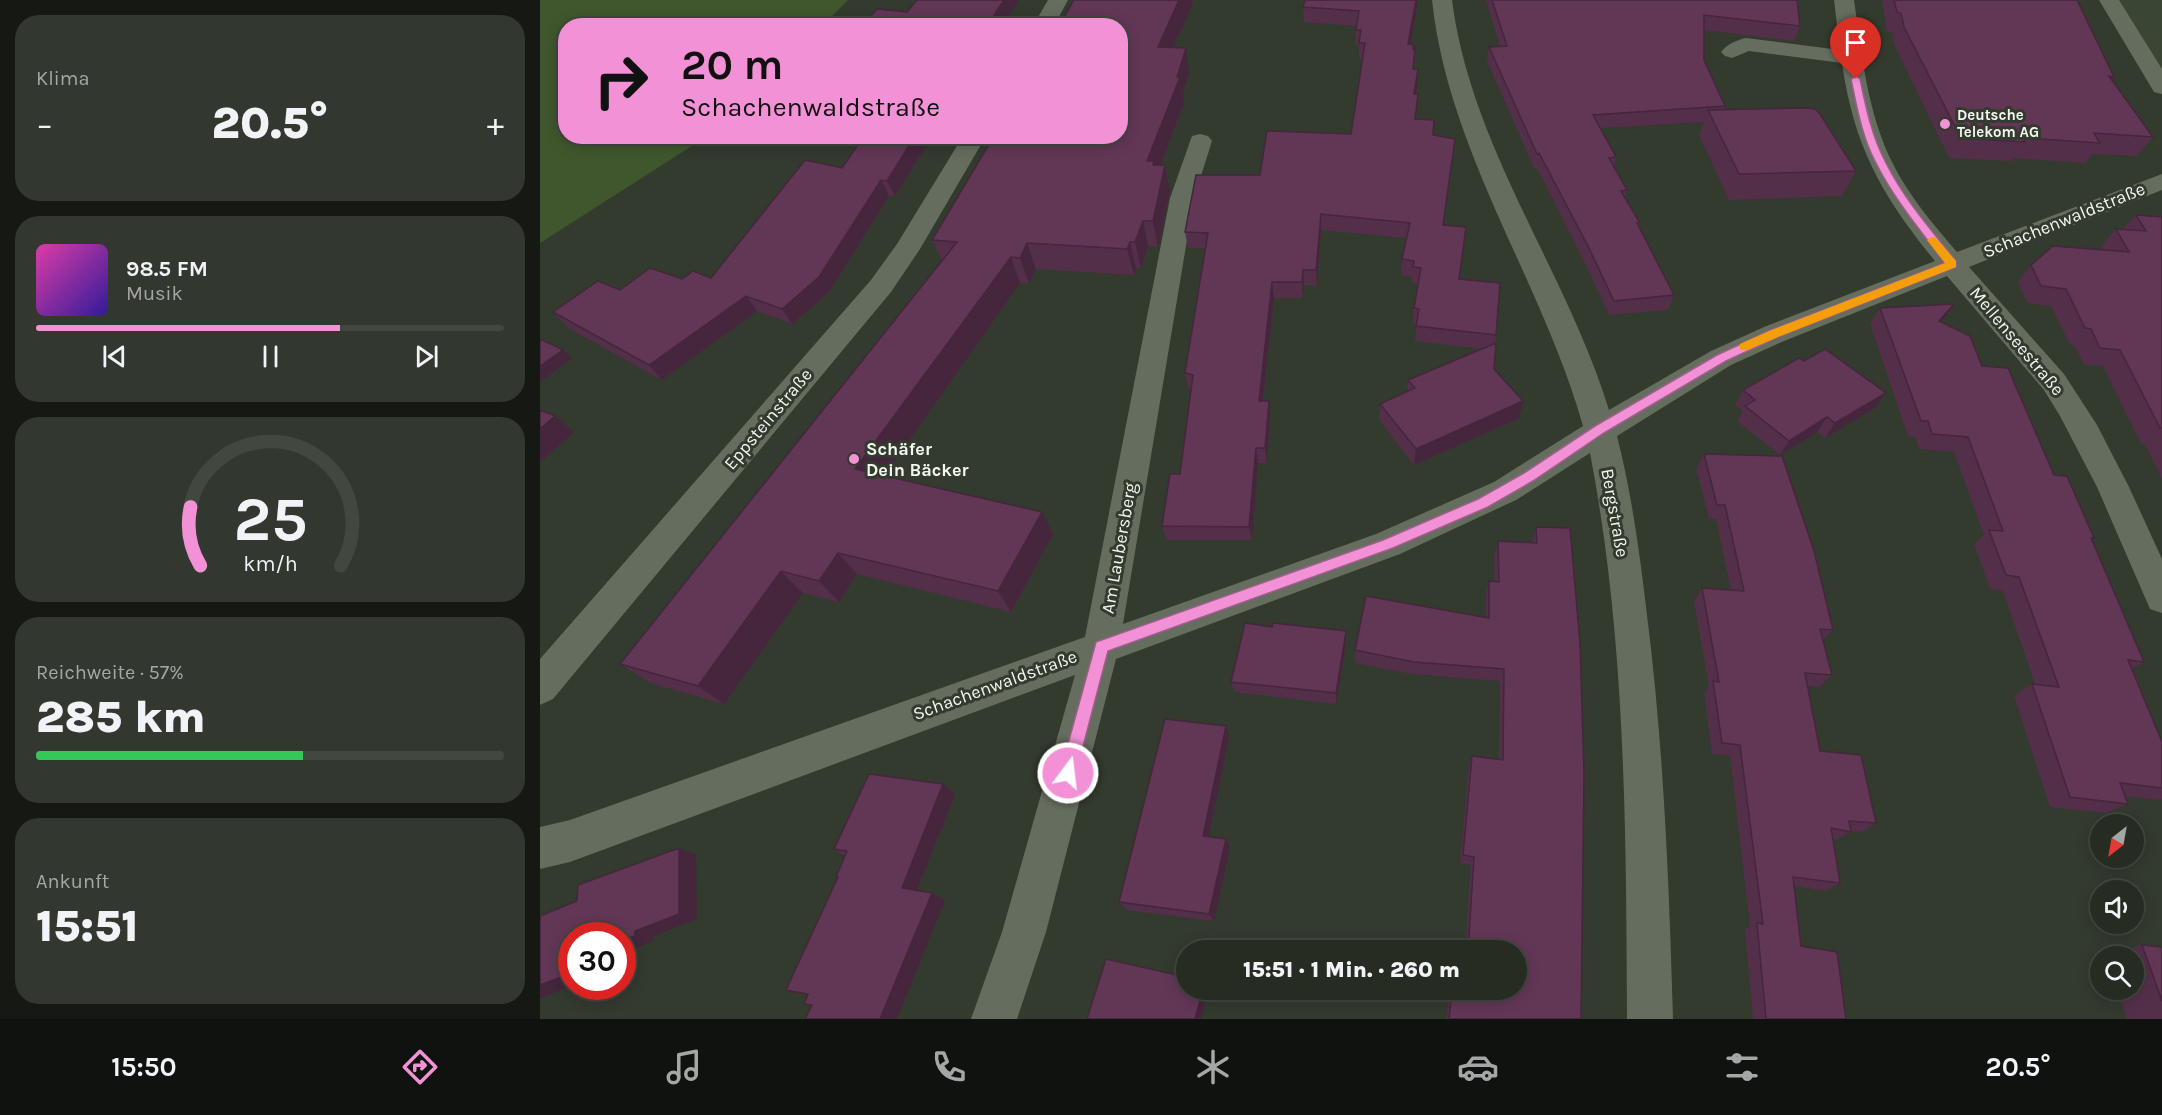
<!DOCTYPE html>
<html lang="de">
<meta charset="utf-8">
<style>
:root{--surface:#262c22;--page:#32382f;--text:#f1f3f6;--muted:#a4a7a5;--line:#424840;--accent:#f391d6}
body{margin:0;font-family:Karla,sans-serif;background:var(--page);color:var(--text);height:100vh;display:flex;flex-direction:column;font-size:22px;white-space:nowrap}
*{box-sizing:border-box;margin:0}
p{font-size:20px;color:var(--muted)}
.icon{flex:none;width:33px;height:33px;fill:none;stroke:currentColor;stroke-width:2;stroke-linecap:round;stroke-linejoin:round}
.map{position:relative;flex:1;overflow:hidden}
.details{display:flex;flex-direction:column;gap:15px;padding:15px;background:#151813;width:540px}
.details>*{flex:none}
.guide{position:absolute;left:18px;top:18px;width:570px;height:126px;border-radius:24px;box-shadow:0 3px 15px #0003,0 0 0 2px var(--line);background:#f391d6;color:#111;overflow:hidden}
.needle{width:39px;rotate:211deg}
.controls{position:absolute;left:1550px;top:814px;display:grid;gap:12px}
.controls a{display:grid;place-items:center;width:54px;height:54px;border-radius:50%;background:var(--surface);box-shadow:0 3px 15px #0003,0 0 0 2px var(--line);font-size:30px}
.speed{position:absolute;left:18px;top:922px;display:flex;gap:12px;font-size:30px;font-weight:700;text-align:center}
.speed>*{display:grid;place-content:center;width:78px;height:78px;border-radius:50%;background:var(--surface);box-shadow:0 3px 15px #0003,0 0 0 2px var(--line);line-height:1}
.speed .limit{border:9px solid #d22;background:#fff;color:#111}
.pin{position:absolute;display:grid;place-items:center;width:51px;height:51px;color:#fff;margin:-62px -26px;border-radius:50% 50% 50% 0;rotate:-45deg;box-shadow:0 0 6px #0007}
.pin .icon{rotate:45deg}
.me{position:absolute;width:66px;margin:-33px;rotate:15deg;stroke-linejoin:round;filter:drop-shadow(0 0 4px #0008)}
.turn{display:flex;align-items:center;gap:21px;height:126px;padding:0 24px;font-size:27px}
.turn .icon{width:78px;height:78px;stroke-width:2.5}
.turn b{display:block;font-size:42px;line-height:51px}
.big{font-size:45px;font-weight:800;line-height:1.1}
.details .tile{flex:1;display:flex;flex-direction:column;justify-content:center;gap:9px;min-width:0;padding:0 21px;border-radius:24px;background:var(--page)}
.details .dial{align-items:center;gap:0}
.dial svg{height:156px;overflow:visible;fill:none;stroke:var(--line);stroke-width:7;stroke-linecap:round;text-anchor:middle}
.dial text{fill:var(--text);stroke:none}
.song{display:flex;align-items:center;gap:18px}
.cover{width:72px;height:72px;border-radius:9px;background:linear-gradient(135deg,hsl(320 70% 55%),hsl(250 70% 35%))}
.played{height:6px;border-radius:3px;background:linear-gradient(90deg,var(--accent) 65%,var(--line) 65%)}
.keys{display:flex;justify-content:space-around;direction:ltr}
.heat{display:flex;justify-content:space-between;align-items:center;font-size:33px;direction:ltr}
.charge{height:9px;border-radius:4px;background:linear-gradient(90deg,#34c759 57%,var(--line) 0)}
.trip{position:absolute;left:636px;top:940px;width:351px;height:60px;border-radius:30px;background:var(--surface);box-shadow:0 3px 15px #0003,0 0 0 2px var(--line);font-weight:800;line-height:60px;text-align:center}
.tabs{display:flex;height:96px;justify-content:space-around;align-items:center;background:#0f120e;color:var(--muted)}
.tabs .icon{width:42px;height:42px}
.tabs .active{color:var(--accent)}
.tabs b{font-size:27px;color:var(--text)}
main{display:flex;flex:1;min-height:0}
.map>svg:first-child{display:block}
.built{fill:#3b4533}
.green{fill:#40572d}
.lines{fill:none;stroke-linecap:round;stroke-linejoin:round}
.minor{fill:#656d5f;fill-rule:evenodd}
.wall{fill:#542f4a}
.shaded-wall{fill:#45263c}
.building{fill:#623756;stroke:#45263c;stroke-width:1.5}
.route{fill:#f391d6;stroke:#9e5e8b;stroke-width:1.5}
.slow{fill:#f59e0b}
.poi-dot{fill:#f391d6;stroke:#333a2e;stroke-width:2}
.labels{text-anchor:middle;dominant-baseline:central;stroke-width:6;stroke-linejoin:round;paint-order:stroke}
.far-poi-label{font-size:15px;font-weight:bold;fill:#f2f7ef;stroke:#333a2e;text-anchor:start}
.street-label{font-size:18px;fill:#f2f7ef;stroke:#333a2e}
.poi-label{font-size:18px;font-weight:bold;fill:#f2f7ef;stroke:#333a2e;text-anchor:start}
</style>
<main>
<section class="details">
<div class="tile"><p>Klima</p>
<div class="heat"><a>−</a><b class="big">20.5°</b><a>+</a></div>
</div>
<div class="tile">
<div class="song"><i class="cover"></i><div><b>98.5 FM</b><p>Musik</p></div></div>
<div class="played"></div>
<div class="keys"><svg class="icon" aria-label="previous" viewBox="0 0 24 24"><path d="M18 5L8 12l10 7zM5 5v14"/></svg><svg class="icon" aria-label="pause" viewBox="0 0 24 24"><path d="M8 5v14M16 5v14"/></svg><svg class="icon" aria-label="next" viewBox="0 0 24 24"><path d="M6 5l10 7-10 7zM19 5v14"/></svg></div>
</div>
<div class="tile dial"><svg viewBox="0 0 100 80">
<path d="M14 69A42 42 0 1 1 86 69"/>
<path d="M14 69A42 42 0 0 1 9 39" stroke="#f391d6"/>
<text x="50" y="56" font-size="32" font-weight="700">25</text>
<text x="50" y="72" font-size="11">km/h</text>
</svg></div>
<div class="tile"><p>Reichweite · 57%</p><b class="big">285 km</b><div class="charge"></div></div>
<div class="tile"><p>Ankunft</p><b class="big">15:51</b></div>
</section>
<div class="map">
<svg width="1622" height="1019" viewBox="0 0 1622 1019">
<rect width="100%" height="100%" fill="#333a2e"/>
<!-- built -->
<path class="built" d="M 1577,0 L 1622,0 L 1622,70 Z"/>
<!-- green -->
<path class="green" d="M 0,0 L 308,0 L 283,25 L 26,26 L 26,136 L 166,137 L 0,243 Z"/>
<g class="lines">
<!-- minor -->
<path class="minor" d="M 508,0 L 528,0 L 514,26 L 493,26 Z
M 892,0 L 912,0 C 931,148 1026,270 1069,410 L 1171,351 L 1224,327 L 1395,261 C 1342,196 1314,147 1302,63 L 1209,51 L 1192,58 L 1185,56 L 1181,52 C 1187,44 1197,40 1206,38 L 1300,50 L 1294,0 L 1314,0 C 1322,55 1327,111 1352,162 C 1368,195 1393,224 1417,252 L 1622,174 L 1622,190 L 1429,267 L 1524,374 L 1557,425 L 1589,487 L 1622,559 L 1622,613 L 1610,609 L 1557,487 L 1520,416 L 1504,390 L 1407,276 L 1244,341 L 1191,365 L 1077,436 C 1092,495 1100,555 1107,615 C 1124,749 1129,884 1133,1019 L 1087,1019 C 1086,831 1086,639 1050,453 L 976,500 L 860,554 L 576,659 L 506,932 L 477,1019 L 431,1019 L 462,932 L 535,675 L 30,862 L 0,869 L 0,827 L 30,820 L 545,637 L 630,198 L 652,136 L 660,134 L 668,136 L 672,141 L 654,198 L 583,624 L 836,534 L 954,482 L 1043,426 C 1002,281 908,152 892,0 Z
M 1559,0 L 1579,0 L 1622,69 L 1622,94 L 1614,92 L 1611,87 Z
M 423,136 L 446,136 L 380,249 L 351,292 L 13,699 L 0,705 L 0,659 L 331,280 L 357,244 Z"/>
</g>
<!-- wall -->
<path class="wall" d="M 534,0 L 652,0 L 653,3 L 633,47 L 649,73 L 643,94 L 644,102 L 621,165 L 625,165 L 630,191 L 618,247 L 608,246 L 601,268 L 596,268 L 594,275 L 496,269 L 489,283 L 480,283 L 344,476 L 513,534 L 471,612 L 317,574 L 299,602 L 263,593 L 184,704 L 110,683 L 80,664 L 402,261 L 392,240 L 580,136 Z
M 878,0 L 870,44 L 873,49 L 874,69 L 878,69 L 876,94 L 876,119 L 913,155 L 903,225 L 919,279 L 956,335 L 955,343 L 954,369 L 979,418 L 874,465 L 839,420 L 840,404 L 867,392 L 868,380 L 941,349 L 875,341 L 876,324 L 873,324 L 874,308 L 878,284 L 871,283 L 872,277 L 861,275 L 862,259 L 866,238 L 781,230 L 777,286 L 764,285 L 763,298 L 734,298 L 723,401 L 730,416 L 727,463 L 718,463 L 712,540 L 626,540 L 622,526 L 640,474 L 651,389 L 648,388 L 645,373 L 665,248 L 648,248 L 645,232 L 720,175 L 811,134 L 823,59 L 819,58 L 819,45 L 815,45 L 816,26 L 764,22 L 763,7 Z
M 946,0 L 1257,0 L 1260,26 L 1254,41 L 1164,30 L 1164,60 L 1185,106 L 1184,110 L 1316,171 L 1302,196 L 1189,200 L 1159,135 L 1164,122 L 1061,128 L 1076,157 L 1074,166 L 1087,190 L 1085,197 L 1100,223 L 1099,227 L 1134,295 L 1128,310 L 1069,315 L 1044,261 L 997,168 L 994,168 L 947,61 L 949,47 L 960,46 Z
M 1342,0 L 1537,0 L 1574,77 L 1572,80 L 1613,137 L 1597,156 L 1552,154 L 1546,163 L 1474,158 L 1472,161 L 1409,158 L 1355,46 L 1352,32 L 1347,31 Z
M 392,136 L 355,196 L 349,196 L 289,292 L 252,324 L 217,311 L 122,380 L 28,328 L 13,312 L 80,290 L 142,279 L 171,278 L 302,168 Z
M 1596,215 L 1622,217 L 1622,479 L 1605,444 L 1601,444 L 1563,366 L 1544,365 L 1535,346 L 1530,345 L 1511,306 L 1487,303 L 1478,282 L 1491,265 L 1563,250 L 1561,246 L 1576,229 L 1583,229 Z
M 1340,308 L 1401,322 L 1442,366 L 1554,538 L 1552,540 L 1604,662 L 1592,669 L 1622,742 L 1622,799 L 1619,800 L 1585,796 L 1588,804 L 1566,813 L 1510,807 L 1474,696 L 1492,684 L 1495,684 L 1463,591 L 1450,589 L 1434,544 L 1444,535 L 1414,452 L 1379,449 L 1376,437 L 1368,436 L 1330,324 Z
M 1264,361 L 1335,408 L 1285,438 L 1277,432 L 1240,455 L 1197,421 L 1203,411 L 1195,405 L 1203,390 Z
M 1164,454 L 1293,630 L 1283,640 L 1292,675 L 1279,687 L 1267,686 L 1280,751 L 1336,823 L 1322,832 L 1311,831 L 1297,840 L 1292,839 L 1300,883 L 1286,891 L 1254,886 L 1261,946 L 1306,1019 L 1213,1019 L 1205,929 L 1210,926 L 1190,755 L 1172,754 L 1164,693 L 1169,687 L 1154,601 L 1162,588 L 1191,590 L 1176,519 L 1169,519 L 1156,469 Z
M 996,527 L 1041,1019 L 906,1019 L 910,990 L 976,990 L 976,951 L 925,951 L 931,865 L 920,863 L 929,766 L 932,756 L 959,760 L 960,681 L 872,674 L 815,663 L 815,650 L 946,617 L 946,595 L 949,581 L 955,582 L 954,555 L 958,541 L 992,543 Z
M 732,627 L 806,642 L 796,704 L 694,692 L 691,682 Z
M 686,726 L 689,737 L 669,837 L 686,839 L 690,848 L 674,921 L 587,910 L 579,902 Z
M 403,784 L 415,794 L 377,890 L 392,893 L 405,900 L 271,1006 L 267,995 L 246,990 L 298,878 L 296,877 L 305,856 L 294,849 Z
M 1602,945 L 1622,947 L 1622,1019 L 1587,1019 L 1577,990 L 1593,990 L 1593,957 L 1566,957 L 1565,954 Z"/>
<!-- shaded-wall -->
<path class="shaded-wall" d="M 464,0 L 479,0 L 462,26 L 447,26 Z
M 639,0 L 652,0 L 653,3 L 622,72 L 618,47 Z
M 876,0 L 878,0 L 868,59 L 868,44 Z
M 646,48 L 649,73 L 643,94 L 644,102 L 617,175 L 607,161 L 637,77 Z
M 878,69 L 877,85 L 874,110 L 874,94 Z
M 375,136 L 392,136 L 355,196 L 347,181 Z
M 625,165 L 630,191 L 618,247 L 613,221 Z
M 341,180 L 349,196 L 289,292 L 252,324 L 242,309 Z
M 781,214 L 781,230 L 777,286 L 776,270 Z
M 603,221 L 608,246 L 601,268 L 595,242 Z
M 590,242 L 596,268 L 594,275 L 587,249 Z
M 487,243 L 496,269 L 489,283 L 480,258 Z
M 471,257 L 480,283 L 333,492 L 315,469 Z
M 763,270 L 764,285 L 763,298 L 762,282 Z
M 732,282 L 734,298 L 721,416 L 719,401 Z
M 206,296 L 217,311 L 122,380 L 109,365 Z
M 1414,304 L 1403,320 L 1387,338 L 1399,321 Z
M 23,350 L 32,358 L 0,382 L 0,366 Z
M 1346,393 L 1335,408 L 1285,438 L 1295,423 Z
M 729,401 L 730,416 L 727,463 L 725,448 Z
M 983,401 L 979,418 L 874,465 L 876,449 Z
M 15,416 L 34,432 L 0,462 L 0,429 Z
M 1287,417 L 1277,432 L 1240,455 L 1249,441 Z
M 716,448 L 718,463 L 712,540 L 709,527 Z
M 502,512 L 513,534 L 471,612 L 458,591 Z
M 298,553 L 317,574 L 299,602 L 279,581 Z
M 241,571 L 263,593 L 184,704 L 158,686 Z
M 806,631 L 806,642 L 796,704 L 796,693 Z
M 686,726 L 689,737 L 667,845 L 663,836 Z
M 403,784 L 415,794 L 375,895 L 362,888 Z
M 686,839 L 690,848 L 674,921 L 669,914 Z
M 139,848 L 156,855 L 157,919 L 114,936 L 114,941 L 82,953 L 82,940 L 95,931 Z
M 392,893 L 405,900 L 357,1019 L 340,1019 Z
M 32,973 L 32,986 L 0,998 L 0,985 Z
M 663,990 L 668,990 L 661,1019 L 655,1019 Z"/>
<!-- building -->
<path class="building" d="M 377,0 L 464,0 L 447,26 L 322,26 L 337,9 L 367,12 Z
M 534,0 L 639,0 L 618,47 L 646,48 L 637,77 L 640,77 L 607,161 L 614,161 L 613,165 L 625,165 L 613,221 L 603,221 L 595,242 L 590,242 L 587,249 L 487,243 L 480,258 L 471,257 L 315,469 L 502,512 L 458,591 L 298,553 L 279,581 L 241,571 L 158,686 L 80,664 L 417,242 L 392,240 L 454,136 L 580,136 L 580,26 L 519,26 Z
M 765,0 L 876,0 L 868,44 L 873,44 L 873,49 L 875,48 L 873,69 L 878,69 L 874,94 L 878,94 L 875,119 L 894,120 L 893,135 L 915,139 L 903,225 L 926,227 L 919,279 L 960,283 L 956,335 L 876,326 L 879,309 L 874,308 L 881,268 L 873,267 L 874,261 L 862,259 L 870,223 L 781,214 L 776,270 L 763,270 L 762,282 L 732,282 L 719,401 L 729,401 L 725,448 L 716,448 L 709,527 L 622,526 L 630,474 L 640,474 L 653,375 L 645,373 L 668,233 L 645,232 L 656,175 L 720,175 L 727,131 L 811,134 L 825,43 L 819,43 L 821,30 L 816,30 L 819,11 L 763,7 Z
M 952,0 L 1257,0 L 1260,26 L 1164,15 L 1164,60 L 1185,106 L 1053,115 L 1076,157 L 1069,158 L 1087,190 L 1081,191 L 1100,223 L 1097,223 L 1134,295 L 1074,301 L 1048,246 L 999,153 L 997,154 L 949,47 L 967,46 Z
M 1354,0 L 1537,0 L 1574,77 L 1569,76 L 1613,137 L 1554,133 L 1560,143 L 1483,138 L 1485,142 L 1421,138 L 1364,27 L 1361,13 L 1357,12 Z
M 1266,108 L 1275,109 L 1280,114 L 1316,171 L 1199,174 L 1168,110 Z
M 324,136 L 375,136 L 347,181 L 341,180 L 279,277 L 242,309 L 206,296 L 109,365 L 13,312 L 58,281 L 80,290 L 110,268 L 142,279 L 153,271 L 171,278 L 265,160 L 302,168 Z
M 1596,215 L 1622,217 L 1622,428 L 1620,428 L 1580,350 L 1560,348 L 1551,329 L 1545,328 L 1526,289 L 1501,286 L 1491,265 L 1513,246 L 1589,252 L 1576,229 L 1606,231 Z
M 1414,304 L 1399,321 L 1430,336 L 1442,366 L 1468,368 L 1514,475 L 1527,476 L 1554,538 L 1551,538 L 1604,662 L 1588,660 L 1622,742 L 1622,788 L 1580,783 L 1588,804 L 1530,797 L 1492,684 L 1519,687 L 1479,577 L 1466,575 L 1449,530 L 1463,531 L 1428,437 L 1392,434 L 1388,421 L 1381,421 L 1340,308 Z
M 0,339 L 23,350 L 0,366 Z
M 956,343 L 954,369 L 983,401 L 876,449 L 840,404 L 875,388 L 868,380 Z
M 1285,349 L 1346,393 L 1295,423 L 1287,417 L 1249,441 L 1205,406 L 1215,400 L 1203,390 L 1259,358 L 1264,361 Z
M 0,410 L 15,416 L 0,429 Z
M 1164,454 L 1242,456 L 1274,551 L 1293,630 L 1280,629 L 1292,675 L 1265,673 L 1280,751 L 1321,755 L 1336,823 L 1309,821 L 1311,832 L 1291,828 L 1300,883 L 1253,877 L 1261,946 L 1297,952 L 1306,1019 L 1226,1019 L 1217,923 L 1223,924 L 1200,745 L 1182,743 L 1173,681 L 1179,682 L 1162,588 L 1204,591 L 1185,505 L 1177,505 Z
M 996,527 L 1030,528 L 1040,644 L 1044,773 L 1041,1019 L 909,1019 L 912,990 L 976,990 L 976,951 L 928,951 L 934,857 L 923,855 L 932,756 L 963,760 L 964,669 L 874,662 L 815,650 L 826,596 L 949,618 L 949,581 L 959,582 L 958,541 L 997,543 Z
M 705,623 L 732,627 L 733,623 L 806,631 L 796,693 L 691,682 Z
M 625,719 L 686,726 L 663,836 L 686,839 L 669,914 L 579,902 Z
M 329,774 L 403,784 L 362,888 L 392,893 L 340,1019 L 265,1019 L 272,1005 L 264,1004 L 268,994 L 246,990 L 298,877 L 296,877 L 307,851 L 294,849 Z
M 139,848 L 139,914 L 95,931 L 95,936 L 82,940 L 82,936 L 32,936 L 32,973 L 0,985 L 0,916 L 37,901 L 38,885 Z
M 1602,945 L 1622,947 L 1622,1001 Z
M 566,959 L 646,977 L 646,990 L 663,990 L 655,1019 L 547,1019 Z"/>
<!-- route -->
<path class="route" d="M 1316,76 L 1320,79 C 1326,108 1332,137 1346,163 C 1364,199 1391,230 1416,261 L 1416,267 L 1238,337 L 1186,361 L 1064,433 L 993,481 L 948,507 L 853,548 L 568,651 L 536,773 L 534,778 L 528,781 L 522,778 L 520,773 L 556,642 L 843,540 L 938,499 L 984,473 L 1055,426 L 1177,355 L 1229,331 L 1405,263 C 1381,231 1354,199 1336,163 C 1322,137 1317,108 1311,79 Z"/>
<!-- slow -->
<path class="slow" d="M 1392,237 L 1396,238 L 1416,261 L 1416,267 L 1238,337 L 1208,350 L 1200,350 L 1200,344 L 1229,331 L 1405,263 L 1387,240 Z"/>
<!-- markers -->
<g class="poi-dot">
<circle cx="1405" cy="124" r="6"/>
<circle cx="314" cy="459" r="6"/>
</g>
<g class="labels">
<!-- far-poi labels -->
<g class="far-poi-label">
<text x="1417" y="115">Deutsche<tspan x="1417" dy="17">Telekom AG</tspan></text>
</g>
<!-- street labels -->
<g class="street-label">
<text transform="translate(1524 220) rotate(-22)">Schachenwaldstraße</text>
<text transform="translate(1477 341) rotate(50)">Mellenseestraße</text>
<text transform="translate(228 419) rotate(-50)">Eppsteinstraße</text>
<text transform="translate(1075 513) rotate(80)">Bergstraße</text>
<text transform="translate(579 548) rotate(-80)">Am Laubersberg</text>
<text transform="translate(455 685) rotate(-20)">Schachenwaldstraße</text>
</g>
<!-- poi labels -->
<g class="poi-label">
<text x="326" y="449">Schäfer<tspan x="326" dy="21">Dein Bäcker</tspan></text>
</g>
</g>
</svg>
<div class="controls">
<a><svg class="needle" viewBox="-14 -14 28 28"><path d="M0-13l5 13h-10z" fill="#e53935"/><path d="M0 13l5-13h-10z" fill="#a4a7a5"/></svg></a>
<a><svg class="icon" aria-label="sound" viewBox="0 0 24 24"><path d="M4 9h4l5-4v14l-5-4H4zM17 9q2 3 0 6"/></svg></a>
<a><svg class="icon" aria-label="search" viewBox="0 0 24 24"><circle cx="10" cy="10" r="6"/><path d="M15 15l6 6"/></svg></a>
</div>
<div class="speed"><div class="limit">30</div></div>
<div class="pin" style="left:1316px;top:79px;background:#d93025"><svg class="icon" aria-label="arrive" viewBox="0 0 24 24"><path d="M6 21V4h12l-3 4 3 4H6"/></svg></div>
<svg class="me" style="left:528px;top:773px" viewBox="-20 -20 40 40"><circle r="17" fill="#f391d6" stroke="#fff" stroke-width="3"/><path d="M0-11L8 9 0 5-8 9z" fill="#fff"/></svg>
<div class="trip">15:51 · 1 Min. · 260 m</div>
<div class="guide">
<div class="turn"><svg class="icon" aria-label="right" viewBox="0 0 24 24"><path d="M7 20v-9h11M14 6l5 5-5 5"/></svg><div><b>20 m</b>Schachenwaldstraße</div></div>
</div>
</div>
</main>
<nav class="tabs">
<b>15:50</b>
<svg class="icon active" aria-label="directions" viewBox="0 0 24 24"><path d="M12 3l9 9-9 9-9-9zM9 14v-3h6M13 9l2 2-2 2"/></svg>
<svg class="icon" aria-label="music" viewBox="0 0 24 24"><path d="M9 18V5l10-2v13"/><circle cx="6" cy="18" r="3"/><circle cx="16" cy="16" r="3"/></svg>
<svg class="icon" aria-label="phone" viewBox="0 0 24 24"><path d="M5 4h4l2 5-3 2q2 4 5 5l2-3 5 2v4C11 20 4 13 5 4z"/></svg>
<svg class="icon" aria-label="climate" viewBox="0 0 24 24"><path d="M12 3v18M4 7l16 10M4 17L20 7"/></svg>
<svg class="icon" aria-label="car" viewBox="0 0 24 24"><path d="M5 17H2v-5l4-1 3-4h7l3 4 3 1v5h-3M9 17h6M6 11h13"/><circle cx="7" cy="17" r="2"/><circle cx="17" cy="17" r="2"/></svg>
<svg class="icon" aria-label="filters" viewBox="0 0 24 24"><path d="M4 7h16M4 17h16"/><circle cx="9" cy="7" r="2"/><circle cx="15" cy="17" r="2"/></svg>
<b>20.5°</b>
</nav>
